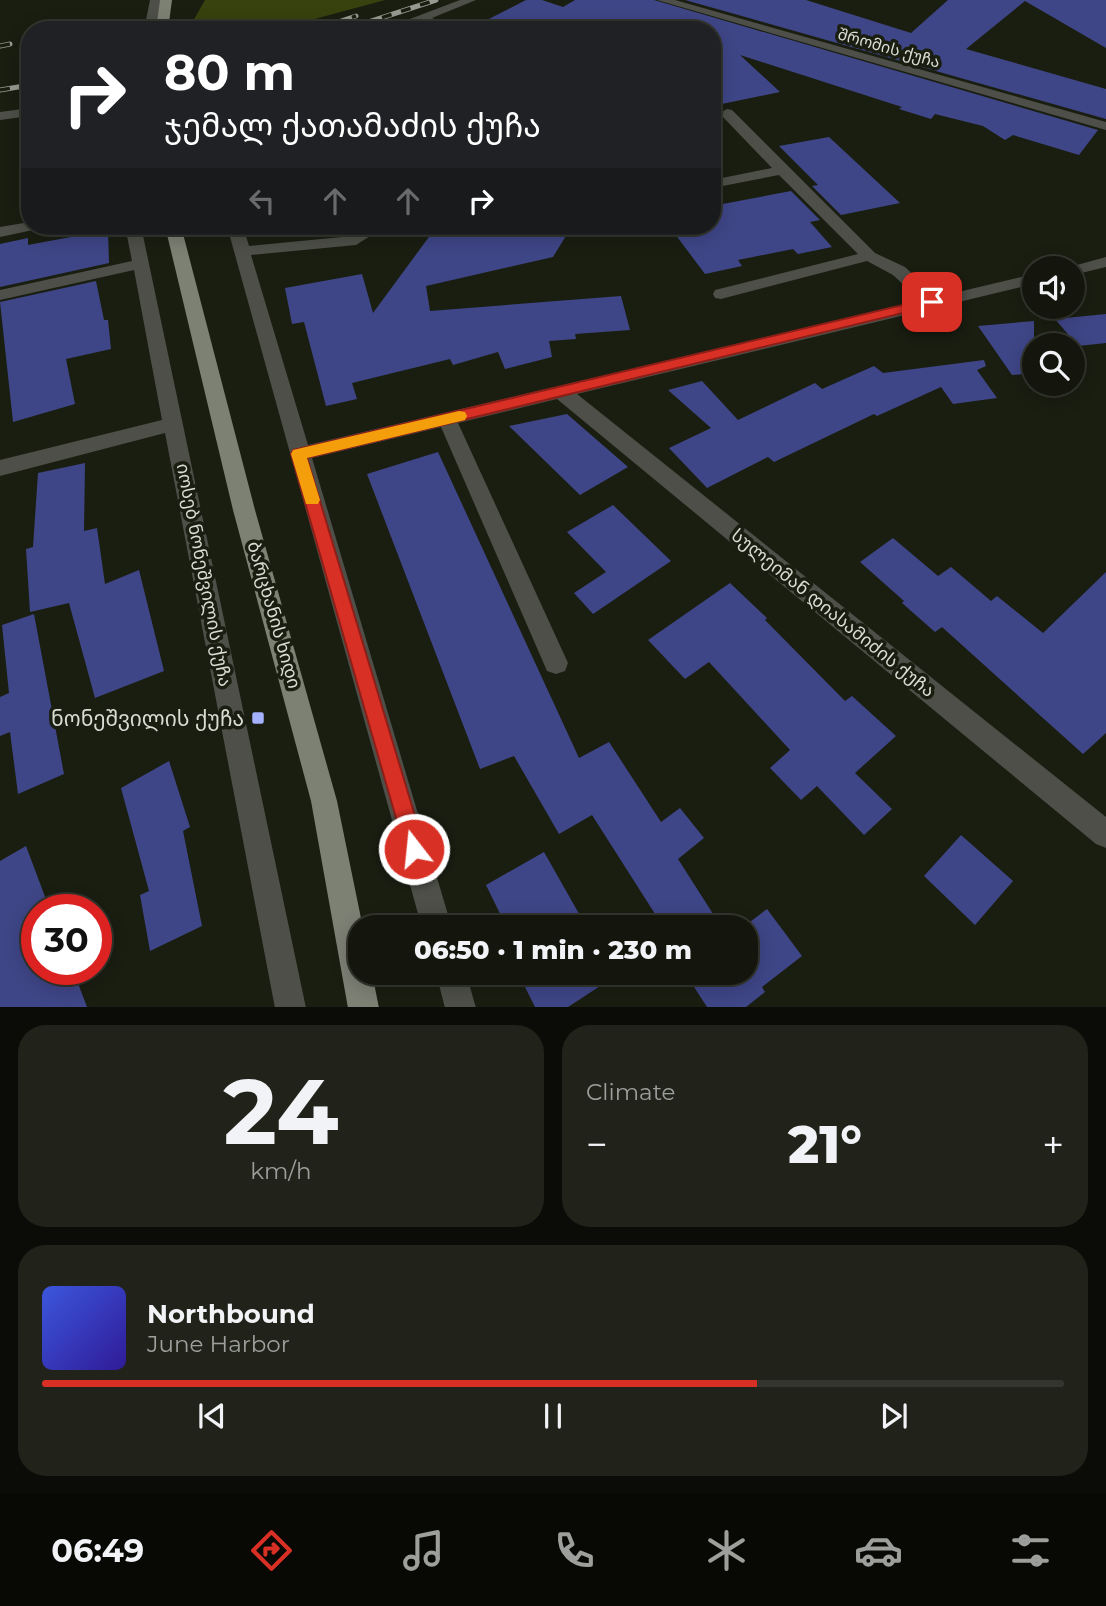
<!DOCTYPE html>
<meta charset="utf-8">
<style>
:root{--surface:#14160d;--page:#21231b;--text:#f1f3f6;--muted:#9d9f9d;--line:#33352e;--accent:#d93025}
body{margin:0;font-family:Montserrat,"Noto Sans Georgian",sans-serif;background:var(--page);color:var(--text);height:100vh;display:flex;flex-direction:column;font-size:26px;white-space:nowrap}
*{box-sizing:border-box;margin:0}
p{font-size:23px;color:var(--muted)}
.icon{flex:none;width:38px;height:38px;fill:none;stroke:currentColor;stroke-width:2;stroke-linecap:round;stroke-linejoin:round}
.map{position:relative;height:1007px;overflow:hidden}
.drawer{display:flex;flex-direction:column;gap:18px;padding:18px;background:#0b0c07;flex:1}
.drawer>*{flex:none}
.hud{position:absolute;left:21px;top:21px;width:700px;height:214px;border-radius:28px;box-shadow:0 4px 18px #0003,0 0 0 2px var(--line);background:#202124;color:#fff;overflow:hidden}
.tools{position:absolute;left:1022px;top:256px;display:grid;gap:14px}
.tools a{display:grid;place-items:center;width:63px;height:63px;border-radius:50%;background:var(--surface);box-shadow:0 4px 18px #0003,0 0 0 2px var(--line);font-size:35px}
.speed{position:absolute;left:21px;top:894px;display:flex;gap:14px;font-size:35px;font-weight:700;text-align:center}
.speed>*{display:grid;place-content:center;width:91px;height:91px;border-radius:50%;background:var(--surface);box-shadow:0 4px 18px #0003,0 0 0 2px var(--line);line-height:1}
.speed .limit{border:10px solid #d22;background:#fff;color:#111}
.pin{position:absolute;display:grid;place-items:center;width:60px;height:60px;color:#fff;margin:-30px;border-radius:14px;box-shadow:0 4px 10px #0006}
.me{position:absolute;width:77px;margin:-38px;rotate:344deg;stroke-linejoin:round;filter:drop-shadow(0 0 5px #0008)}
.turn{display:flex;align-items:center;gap:24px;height:147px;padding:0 28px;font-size:32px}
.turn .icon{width:91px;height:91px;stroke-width:2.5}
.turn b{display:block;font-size:49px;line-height:60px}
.lanes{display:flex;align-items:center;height:66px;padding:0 28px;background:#0003;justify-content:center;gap:35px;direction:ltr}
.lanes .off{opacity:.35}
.big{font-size:52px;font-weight:800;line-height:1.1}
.drawer .tile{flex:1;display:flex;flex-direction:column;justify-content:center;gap:10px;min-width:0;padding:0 24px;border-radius:28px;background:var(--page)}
.drawer .dial{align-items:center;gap:0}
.dial b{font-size:91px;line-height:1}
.song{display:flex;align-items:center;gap:21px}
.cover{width:84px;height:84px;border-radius:10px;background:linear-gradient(135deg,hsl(230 70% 55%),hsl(250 70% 35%))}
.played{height:7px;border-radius:4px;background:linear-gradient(90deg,var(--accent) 70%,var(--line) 70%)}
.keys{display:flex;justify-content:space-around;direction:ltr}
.heat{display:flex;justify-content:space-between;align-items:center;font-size:38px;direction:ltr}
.drawer .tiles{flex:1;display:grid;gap:18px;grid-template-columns:1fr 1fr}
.tile:last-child{grid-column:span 2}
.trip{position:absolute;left:348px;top:915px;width:410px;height:70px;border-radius:28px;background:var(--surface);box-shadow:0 4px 18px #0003,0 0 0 2px var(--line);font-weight:800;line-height:70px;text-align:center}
.menu{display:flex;height:112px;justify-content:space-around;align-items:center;background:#080905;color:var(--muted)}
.menu .icon{width:49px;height:49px}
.menu .selected{color:var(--accent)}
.menu b{font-size:32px;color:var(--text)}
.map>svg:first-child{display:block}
.green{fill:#38420f}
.building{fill:#3f4687}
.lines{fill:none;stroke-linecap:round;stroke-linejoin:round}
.minor{fill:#4d4f48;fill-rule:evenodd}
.major{fill:#7d8174;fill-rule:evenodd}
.rail-casing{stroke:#979a90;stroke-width:5}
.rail{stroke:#1a1e11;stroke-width:3.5;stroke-dasharray:10;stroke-linecap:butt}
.route{fill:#d93025;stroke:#8d1f18;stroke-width:2}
.slow{fill:#f59e0b}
.poi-dot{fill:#a5b1fc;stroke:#1a1e11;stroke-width:2.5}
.labels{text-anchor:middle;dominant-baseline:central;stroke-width:7;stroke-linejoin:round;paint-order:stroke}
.far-street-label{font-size:16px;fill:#d9dcd3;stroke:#1a1e11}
.street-label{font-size:18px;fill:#d9dcd3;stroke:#1a1e11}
.near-poi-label{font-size:21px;fill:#d9dcd3;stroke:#1a1e11;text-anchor:end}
</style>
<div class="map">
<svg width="1106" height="1008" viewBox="0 0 1106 1008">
<rect width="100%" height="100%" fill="#1a1e11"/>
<!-- green -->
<path class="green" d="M 205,0 L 385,0 L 274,30 L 188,30 Z"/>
<!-- building -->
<path class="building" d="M 526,0 L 542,0 L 563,7 L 575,0 L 654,0 L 1098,130 L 1079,155 L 1013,135 L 1005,140 L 983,126 L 935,114 L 931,119 L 899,109 L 902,107 L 740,55 L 780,92 L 712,106 L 712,30 L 467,30 Z
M 685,0 L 806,0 L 911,33 L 948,0 L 1106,0 L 1106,48 L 1025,1 L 966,49 L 1106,89 L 1106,119 Z
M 829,137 L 900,203 L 841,215 L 812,186 L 818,185 L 779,146 Z
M 791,191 L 820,220 L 810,222 L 832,247 L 798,254 L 793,249 L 738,260 L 742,266 L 705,274 L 669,226 L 712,226 L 712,206 Z
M 437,226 L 461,226 L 498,235 L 504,226 L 572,226 L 553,257 L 426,286 L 430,311 L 621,296 L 630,330 L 575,334 L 576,339 L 549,341 L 552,357 L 505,369 L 498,352 L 453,365 L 450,359 L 352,383 L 357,399 L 326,406 L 304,322 L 292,324 L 285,288 L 362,274 L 373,313 Z
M 108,230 L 109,263 L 0,287 L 0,244 L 28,238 L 28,245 Z
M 96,281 L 104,320 L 108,320 L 111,349 L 66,359 L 75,404 L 13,422 L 0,302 Z
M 1106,314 L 1106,343 L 1078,346 L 1055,319 Z
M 1034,321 L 1034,373 L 1012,375 L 978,326 Z
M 984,360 L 986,366 L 977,370 L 997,398 L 953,404 L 941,387 L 877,416 L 874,414 L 774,462 L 768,457 L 707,488 L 669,448 L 711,428 L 668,390 L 702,381 L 738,420 L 815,383 L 822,389 L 874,366 L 883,373 Z
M 567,414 L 628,467 L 580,495 L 509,426 Z
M 438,452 L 579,758 L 609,742 L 661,822 L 680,808 L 704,838 L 678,859 L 722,928 L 664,928 L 592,815 L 559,834 L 514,756 L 480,769 L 367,474 Z
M 85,463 L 84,531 L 97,528 L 105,584 L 139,570 L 164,671 L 95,698 L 69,603 L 30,612 L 26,549 L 33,547 L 38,473 Z
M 613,505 L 671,561 L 593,614 L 574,593 L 606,572 L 567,532 Z
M 893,538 L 938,576 L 951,567 L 991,601 L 997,596 L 1043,633 L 1106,572 L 1106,733 L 1083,754 L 942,627 L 935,632 L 902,603 L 904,601 L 860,562 Z
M 730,583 L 767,618 L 765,620 L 845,701 L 852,696 L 896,736 L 855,773 L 892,809 L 864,835 L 817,786 L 801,800 L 770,768 L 790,750 L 709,662 L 685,679 L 648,640 Z
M 34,614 L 64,774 L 18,794 L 10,732 L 0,736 L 0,697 L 9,693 L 2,625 Z
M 169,761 L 190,827 L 183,831 L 202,926 L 150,951 L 140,895 L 149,891 L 121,788 Z
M 961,835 L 1013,881 L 975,925 L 924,876 Z
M 26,846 L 50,910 L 37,910 L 37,970 L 73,970 L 87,1007 L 0,1007 L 0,861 Z
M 544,852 L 582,919 L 585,917 L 591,928 L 507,928 L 486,885 Z
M 767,909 L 802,956 L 762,987 L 765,992 L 746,1007 L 707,1007 L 685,973 L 746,973 L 746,928 L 742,928 Z
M 518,973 L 616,973 L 617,975 L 568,1007 L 535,1007 Z"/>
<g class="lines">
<!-- minor -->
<path class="minor" d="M 150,0 L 162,0 L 156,30 L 144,30 Z
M 460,0 L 476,0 L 432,18 L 461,30 L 443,30 L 421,22 L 399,30 L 381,30 Z
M 657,0 L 675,0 L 1106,122 L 1106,130 Z
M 30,108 L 30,116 L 0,120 L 0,112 Z
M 727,109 L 732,110 L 875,253 L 905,267 L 937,297 L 1034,274 L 1034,284 L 577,394 L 1106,817 L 1106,848 L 1096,844 L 557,399 L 458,423 L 568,663 L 565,671 L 556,674 L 547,671 L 441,427 L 312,458 L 452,928 L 422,928 L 227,226 L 243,226 L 249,246 L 352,236 L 368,226 L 386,226 L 356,245 L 251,255 L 308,445 L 921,301 L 893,275 L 867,261 L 721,299 L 715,298 L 713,294 L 715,290 L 858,254 L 779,175 L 712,188 L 712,180 L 772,168 L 722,116 L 720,113 Z
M 30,222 L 30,226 L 41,226 L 38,229 L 0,237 L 0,227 Z
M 125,226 L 141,226 L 306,1008 L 275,1008 L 165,433 L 0,476 L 0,460 L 162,420 L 134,270 L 0,300 L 0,290 L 132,261 Z
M 1106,257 L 1106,267 L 1073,275 L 1073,268 L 1066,268 Z
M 436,973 L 466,973 L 476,1008 L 445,1008 Z"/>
<!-- major -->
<path class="major" d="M 160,0 L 172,0 L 168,30 L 156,30 Z
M 165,226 L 181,226 L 255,510 L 337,801 L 363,928 L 360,928 L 360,973 L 372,973 L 379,1008 L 348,1008 L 311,801 L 233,510 Z"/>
<defs>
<path id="rail" d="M 314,30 L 356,16
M 344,30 L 436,0
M 0,46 L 10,44
M 0,90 L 30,85"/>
</defs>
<!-- rail casing -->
<use href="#rail" class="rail-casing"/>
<!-- rail -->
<use href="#rail" class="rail"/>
</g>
<!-- route -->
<path class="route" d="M 932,298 L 936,299 L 936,305 L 307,458 L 425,849 L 422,856 L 414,859 L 407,856 L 291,454 L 293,450 Z"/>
<!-- slow -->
<path class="slow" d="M 459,411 L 465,412 L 467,416 L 465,420 L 307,458 L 320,500 L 318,504 L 306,504 L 291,454 L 293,450 Z"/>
<!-- markers -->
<rect class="poi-dot" x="251" y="711" width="14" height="14" rx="3.5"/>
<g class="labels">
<!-- far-street labels -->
<g class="far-street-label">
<text transform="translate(889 48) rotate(16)">შრომის ქუჩა</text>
</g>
<!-- street labels -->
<g class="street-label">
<text transform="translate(204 575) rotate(79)">იოსებ ნონეშვილის ქუჩა</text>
<text transform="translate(833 613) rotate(39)">სულეიმან დიასამიძის ქუჩა</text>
<text transform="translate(274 615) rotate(74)">ბარცხანის ხიდი</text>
</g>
<!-- near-poi labels -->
<g class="near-poi-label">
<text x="244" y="718">ნონეშვილის ქუჩა</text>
</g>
</g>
</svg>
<div class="tools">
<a><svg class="icon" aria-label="sound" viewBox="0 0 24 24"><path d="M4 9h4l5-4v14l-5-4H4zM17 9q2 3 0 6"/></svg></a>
<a><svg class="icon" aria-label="search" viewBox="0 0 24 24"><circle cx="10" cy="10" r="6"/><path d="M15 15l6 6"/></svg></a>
</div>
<div class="speed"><div class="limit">30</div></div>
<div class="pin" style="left:932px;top:302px;background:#d93025"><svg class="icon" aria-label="arrive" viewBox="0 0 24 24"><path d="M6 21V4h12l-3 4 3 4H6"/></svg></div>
<svg class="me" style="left:414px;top:849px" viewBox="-20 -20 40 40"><circle r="17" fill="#d93025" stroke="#fff" stroke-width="3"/><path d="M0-11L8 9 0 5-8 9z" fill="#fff"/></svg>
<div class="trip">06:50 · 1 min · 230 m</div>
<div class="hud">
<div class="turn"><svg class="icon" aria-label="right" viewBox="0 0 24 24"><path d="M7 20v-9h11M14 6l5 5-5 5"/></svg><div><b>80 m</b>ჯემალ ქათამაძის ქუჩა</div></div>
<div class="lanes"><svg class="icon off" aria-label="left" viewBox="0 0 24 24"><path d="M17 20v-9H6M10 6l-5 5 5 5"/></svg><svg class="icon off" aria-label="ahead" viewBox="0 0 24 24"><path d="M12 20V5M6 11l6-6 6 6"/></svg><svg class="icon off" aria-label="ahead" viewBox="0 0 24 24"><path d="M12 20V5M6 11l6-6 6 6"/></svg><svg class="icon" aria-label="right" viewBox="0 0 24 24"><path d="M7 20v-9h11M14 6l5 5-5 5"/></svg></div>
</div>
</div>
<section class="drawer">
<div class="tiles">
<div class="tile dial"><b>24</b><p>km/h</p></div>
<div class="tile"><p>Climate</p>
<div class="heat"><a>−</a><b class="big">21°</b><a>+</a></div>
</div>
<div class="tile">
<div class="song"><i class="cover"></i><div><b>Northbound</b><p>June Harbor</p></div></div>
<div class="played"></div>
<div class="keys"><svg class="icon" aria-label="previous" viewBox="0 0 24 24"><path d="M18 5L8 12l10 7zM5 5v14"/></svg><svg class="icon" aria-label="pause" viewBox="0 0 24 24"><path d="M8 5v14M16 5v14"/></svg><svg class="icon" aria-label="next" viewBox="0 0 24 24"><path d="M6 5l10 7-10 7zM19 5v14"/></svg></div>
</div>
</div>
</section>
<nav class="menu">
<b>06:49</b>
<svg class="icon selected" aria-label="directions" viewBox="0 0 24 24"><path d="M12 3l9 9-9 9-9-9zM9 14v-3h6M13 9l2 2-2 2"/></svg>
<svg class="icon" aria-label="music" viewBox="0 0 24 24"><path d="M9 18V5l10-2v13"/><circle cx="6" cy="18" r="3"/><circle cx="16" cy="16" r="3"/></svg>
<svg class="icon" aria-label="phone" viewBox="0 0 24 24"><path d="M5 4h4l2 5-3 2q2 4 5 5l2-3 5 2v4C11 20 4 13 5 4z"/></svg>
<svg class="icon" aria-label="climate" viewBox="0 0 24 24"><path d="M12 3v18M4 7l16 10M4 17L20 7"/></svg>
<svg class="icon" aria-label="car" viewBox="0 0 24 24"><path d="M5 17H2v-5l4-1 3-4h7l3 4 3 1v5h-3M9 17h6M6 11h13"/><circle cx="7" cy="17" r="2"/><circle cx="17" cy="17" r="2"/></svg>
<svg class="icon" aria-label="filters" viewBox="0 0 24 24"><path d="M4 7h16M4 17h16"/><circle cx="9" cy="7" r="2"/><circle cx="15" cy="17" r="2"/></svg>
</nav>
